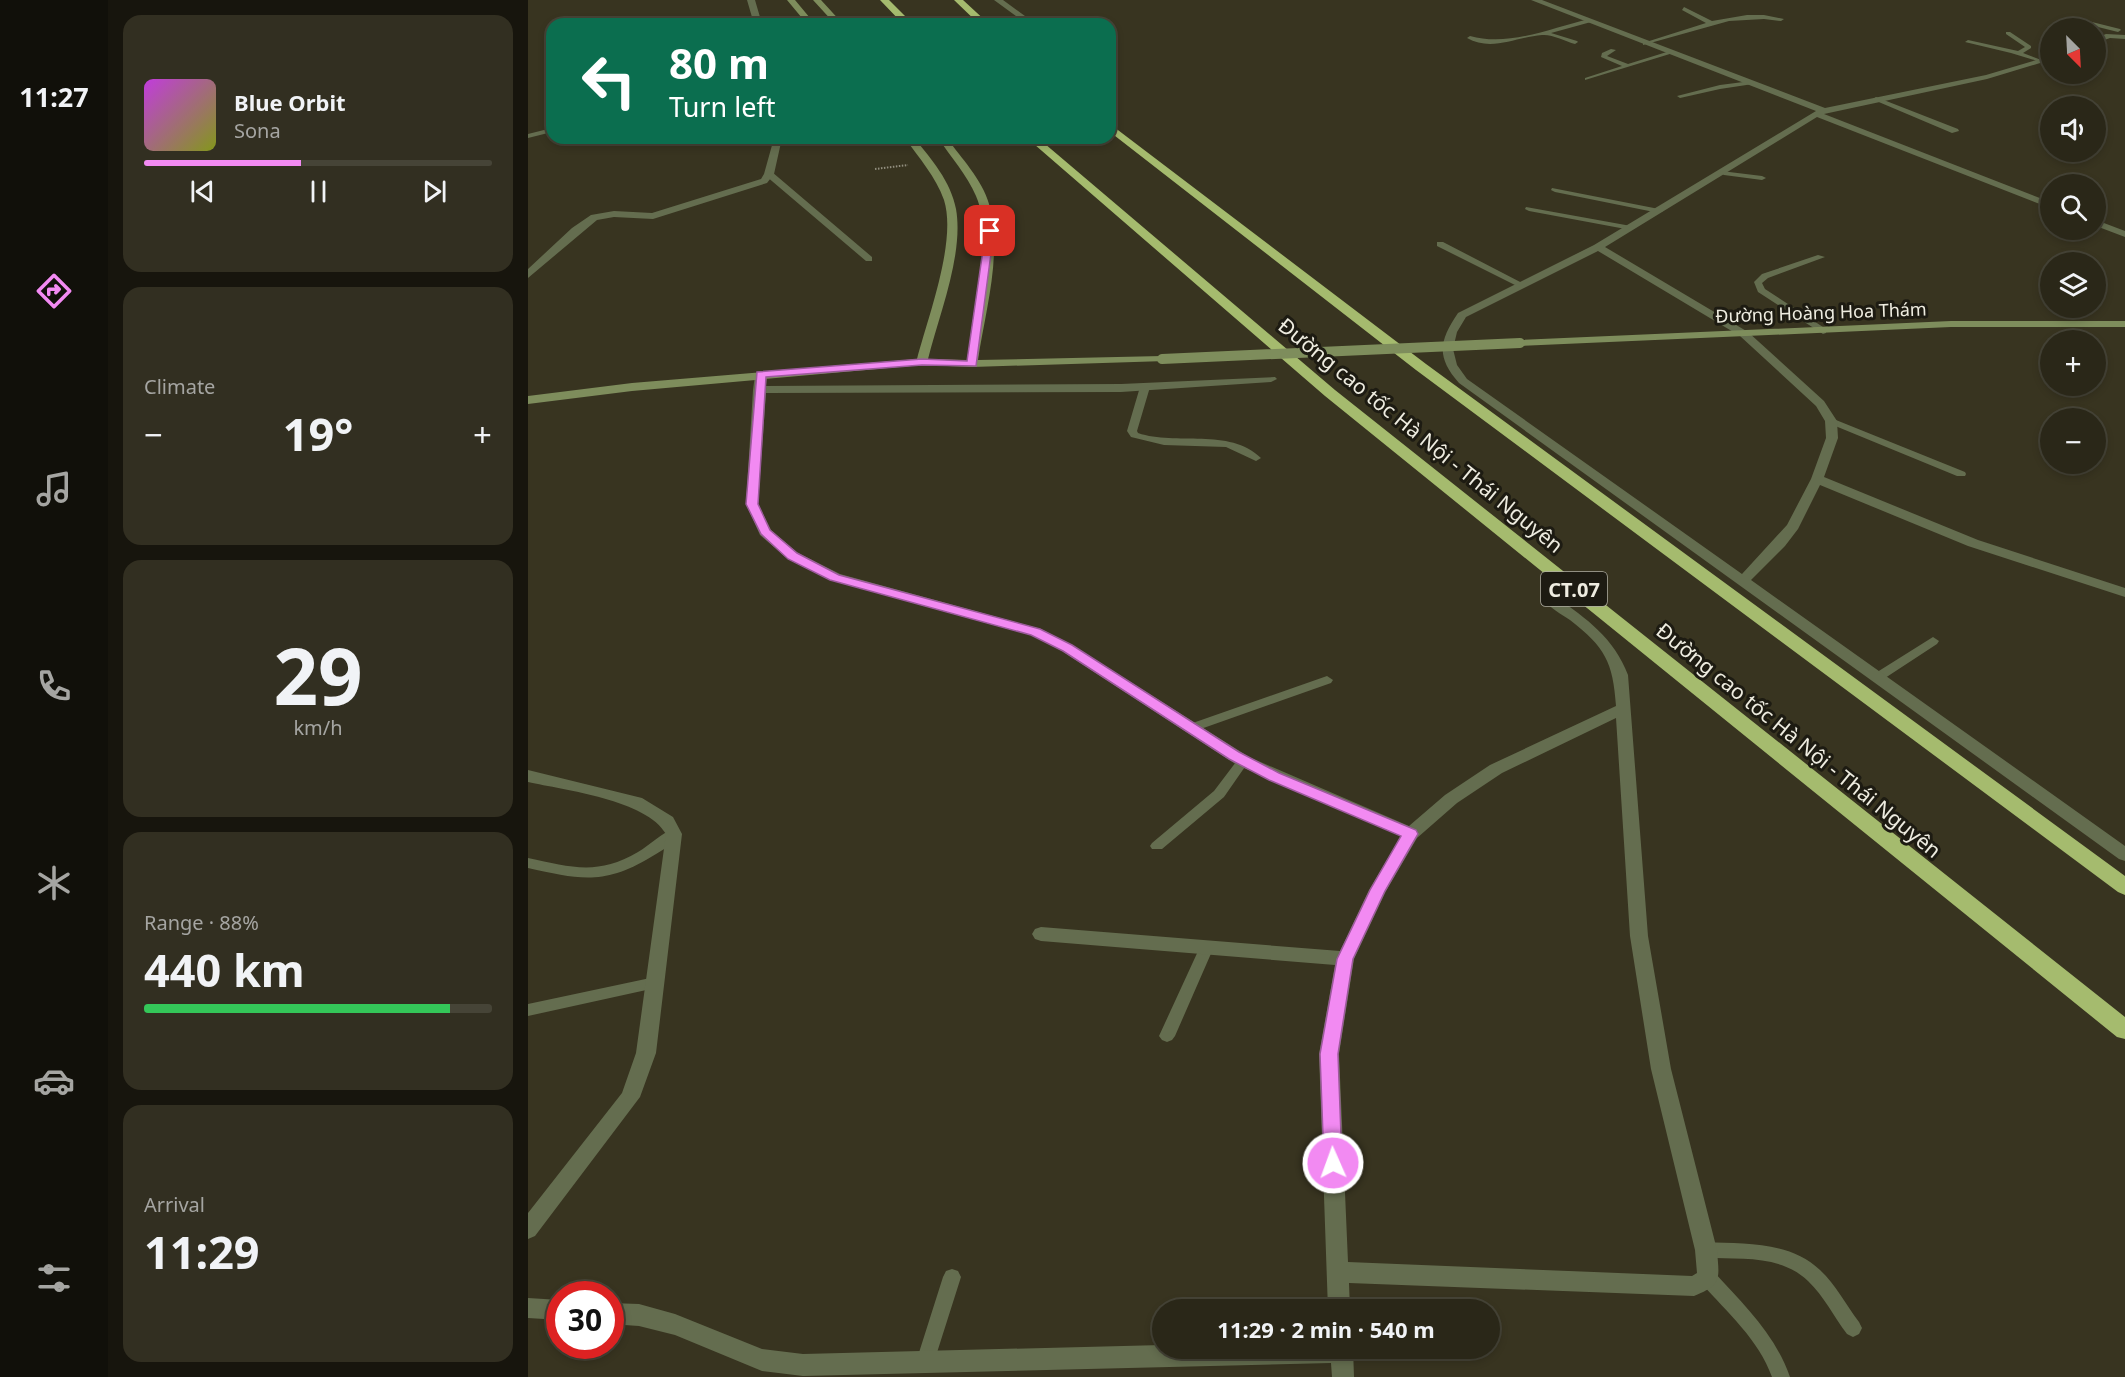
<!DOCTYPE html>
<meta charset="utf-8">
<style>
:root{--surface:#2a2718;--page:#322f21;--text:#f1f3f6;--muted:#a5a5a2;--line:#464437;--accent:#f28af2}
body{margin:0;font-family:"Noto Sans",sans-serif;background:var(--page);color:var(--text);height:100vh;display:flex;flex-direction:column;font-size:22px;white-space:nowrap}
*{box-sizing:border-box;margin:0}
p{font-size:20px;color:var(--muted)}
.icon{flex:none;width:33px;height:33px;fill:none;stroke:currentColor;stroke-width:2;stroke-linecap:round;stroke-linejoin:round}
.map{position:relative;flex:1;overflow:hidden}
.panel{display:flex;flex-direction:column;gap:15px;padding:15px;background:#17150d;width:420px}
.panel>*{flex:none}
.hud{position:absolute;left:18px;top:18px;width:570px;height:126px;border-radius:18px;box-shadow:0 3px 9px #0003,0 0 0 2px var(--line);background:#0b6e4f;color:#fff;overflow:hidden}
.needle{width:39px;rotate:156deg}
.controls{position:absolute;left:1512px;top:18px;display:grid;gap:12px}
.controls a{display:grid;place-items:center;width:66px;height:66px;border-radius:50%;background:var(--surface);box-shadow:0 3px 9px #0003,0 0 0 2px var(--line);font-size:30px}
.speed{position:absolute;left:18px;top:1281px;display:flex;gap:12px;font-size:30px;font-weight:700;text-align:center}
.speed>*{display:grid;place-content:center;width:78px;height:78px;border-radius:50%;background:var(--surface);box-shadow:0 3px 9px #0003,0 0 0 2px var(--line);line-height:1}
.speed .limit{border:9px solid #d22;background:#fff;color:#111}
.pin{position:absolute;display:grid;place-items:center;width:51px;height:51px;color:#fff;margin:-26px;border-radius:12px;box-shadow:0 3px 9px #0006}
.me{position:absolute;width:66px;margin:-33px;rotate:358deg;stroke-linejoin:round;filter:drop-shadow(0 0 4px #0008)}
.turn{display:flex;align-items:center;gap:21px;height:126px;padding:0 24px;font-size:27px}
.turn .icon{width:78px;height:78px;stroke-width:2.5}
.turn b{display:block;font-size:42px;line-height:51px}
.big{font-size:45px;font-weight:700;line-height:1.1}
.panel .tile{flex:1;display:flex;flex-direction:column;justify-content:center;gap:9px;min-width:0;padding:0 21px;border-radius:18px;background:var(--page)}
.panel .dial{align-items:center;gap:0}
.dial b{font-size:78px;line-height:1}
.song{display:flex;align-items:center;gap:18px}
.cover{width:72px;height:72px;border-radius:9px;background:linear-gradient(135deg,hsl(290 70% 55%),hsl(70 70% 35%))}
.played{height:6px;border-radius:3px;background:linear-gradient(90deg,var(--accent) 45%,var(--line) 45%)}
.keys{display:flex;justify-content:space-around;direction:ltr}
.heat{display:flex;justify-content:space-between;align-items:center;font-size:33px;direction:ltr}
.charge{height:9px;border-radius:4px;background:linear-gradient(90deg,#34c759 88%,var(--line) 0)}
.trip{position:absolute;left:624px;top:1299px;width:348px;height:60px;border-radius:30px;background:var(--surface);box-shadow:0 3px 9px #0003,0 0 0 2px var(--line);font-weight:700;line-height:60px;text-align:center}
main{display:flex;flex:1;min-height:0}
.menu{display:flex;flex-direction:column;width:108px;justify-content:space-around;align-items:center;background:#11100a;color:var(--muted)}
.menu .icon{width:42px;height:42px}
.menu .on{color:var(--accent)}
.menu b{font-size:27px;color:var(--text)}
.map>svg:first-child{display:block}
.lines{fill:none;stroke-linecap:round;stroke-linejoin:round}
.path{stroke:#918e7e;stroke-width:2;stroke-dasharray:1.5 1.5;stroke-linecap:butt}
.lane{fill:#646d4f;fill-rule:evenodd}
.street{fill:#646d4f;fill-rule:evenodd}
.secondary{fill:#7e8d5c;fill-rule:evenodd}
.highway{fill:#a5bb6e;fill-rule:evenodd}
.secondary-bridge{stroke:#7e8d5c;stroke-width:10}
.route{fill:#f28af2;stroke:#9d5a9d;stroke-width:1.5}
.labels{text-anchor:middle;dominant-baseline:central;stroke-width:6;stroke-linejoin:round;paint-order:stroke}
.far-street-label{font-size:18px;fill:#eeece0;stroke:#1d1b12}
.shield{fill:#1d1b12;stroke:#afada2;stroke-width:1.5}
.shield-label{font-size:20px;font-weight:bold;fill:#eeece0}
.street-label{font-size:21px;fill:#eeece0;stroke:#1d1b12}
</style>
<main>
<nav class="menu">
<b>11:27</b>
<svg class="icon on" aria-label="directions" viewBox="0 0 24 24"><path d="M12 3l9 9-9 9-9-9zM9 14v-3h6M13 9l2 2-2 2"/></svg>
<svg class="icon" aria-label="music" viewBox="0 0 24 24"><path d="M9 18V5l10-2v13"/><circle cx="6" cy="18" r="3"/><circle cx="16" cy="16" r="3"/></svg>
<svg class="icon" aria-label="phone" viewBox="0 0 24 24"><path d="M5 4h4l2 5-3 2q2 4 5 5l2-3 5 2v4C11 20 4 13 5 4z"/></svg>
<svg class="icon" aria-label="climate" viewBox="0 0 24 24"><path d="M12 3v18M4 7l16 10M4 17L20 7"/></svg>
<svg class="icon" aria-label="car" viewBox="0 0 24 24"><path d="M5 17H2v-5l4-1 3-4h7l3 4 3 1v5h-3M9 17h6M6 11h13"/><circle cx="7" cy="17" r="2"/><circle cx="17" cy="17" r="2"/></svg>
<svg class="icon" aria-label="filters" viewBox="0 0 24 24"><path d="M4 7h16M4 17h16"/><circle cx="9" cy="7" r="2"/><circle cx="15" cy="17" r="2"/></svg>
</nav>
<section class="panel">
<div class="tile">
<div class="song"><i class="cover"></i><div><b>Blue Orbit</b><p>Sona</p></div></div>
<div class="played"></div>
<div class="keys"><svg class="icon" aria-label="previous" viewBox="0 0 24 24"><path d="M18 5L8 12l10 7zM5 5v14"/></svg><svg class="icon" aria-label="pause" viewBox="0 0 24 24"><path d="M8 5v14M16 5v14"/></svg><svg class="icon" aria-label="next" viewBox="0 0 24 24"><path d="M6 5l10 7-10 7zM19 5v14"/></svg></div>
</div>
<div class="tile"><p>Climate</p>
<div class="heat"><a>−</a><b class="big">19°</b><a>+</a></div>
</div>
<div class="tile dial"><b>29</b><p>km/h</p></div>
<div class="tile"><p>Range · 88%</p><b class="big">440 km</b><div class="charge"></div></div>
<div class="tile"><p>Arrival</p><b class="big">11:29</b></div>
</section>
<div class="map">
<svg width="1597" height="1377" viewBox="0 0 1597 1377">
<rect width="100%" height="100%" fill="#383420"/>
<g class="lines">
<!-- path -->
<path class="path" d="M 347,169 L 380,165"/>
<!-- lane -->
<path class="lane" d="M 1156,7 L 1184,21 L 1219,15 L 1236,15 L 1256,19 L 1253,21 L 1236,19 L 1201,21 L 1115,45 L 1115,43 L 1178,23 L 1154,10 Z
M 1544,17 L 1592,29 L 1593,30 L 1590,32 L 1542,20 Z
M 1061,19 L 1063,22 L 1023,33 L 1049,41 L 1050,42 L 1047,44 C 1037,41 1024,34 1014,35 C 989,37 963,52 939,38 L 942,36 C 981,47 1023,28 1061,19 Z
M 1478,32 L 1482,32 L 1503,46 L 1503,48 L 1495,53 L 1516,61 L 1516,63 L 1483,53 L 1437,42 L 1440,40 L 1490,51 L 1497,47 L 1478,34 Z
M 1083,49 L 1088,50 L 1079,56 L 1100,64 L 1142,51 L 1145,53 L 1057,80 L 1057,78 L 1094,66 L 1073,57 L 1074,53 Z
M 1223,81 L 1225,82 L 1225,84 L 1192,89 L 1152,98 L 1149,96 L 1192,85 Z
M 1348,97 L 1430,129 L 1431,131 L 1424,133 L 1346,100 L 1345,99 Z
M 24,128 L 24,132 L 0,138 L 0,134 Z
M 1193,171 L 1234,176 L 1238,178 L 1234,180 L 1196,175 L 1192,173 Z
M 238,172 L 244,172 L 344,257 L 344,261 L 338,261 L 238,176 Z
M 1024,188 L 1131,209 L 1135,211 L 1131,213 L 1027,192 L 1023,190 Z
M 998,207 L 1103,226 L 1107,228 L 1103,230 L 1001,211 L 997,209 Z
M 909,242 L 915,242 L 998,285 L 991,287 L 909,246 Z
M 1290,255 L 1297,257 L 1240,278 L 1234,283 L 1237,289 L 1298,329 L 1298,333 L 1295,334 L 1230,292 L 1226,282 L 1234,274 Z
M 617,384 L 622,387 L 609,431 L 610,433 C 648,446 701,427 733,458 L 728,461 L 698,447 L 636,445 L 603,437 L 599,431 L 612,387 Z
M 1303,418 L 1437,472 L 1438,474 L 1437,476 L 1429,476 L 1300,423 L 1300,419 Z
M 1405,637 L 1411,641 L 1409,644 L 1354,680 L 1346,680 L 1344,677 L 1346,674 Z
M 799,676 L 805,680 L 803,683 L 667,731 L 659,731 L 657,728 L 659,725 Z
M 715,757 L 721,761 L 696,797 L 634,849 L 624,849 L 622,846 L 624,843 L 686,791 L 711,758 Z
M 146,829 L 151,831 L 153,834 C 146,844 133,851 123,857 C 75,886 51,879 0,868 L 0,858 C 43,867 69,876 110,852 C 122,845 133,833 146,829 Z
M 678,943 L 683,945 L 685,949 L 647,1036 L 644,1040 L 639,1042 L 634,1040 L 631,1036 L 671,949 L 673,945 Z
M 127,977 L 132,979 L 134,983 L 132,987 L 0,1016 L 0,1004 Z
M 1178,1242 C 1217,1244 1262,1241 1292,1270 C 1308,1285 1318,1305 1331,1322 L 1334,1328 L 1331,1334 L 1325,1337 L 1319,1334 C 1306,1317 1296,1296 1280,1281 C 1253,1255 1213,1259 1178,1258 L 1172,1256 L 1170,1250 L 1172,1244 Z
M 424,1269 L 430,1271 L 433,1277 L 406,1362 L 403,1368 L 397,1371 L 391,1368 L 388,1362 L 415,1277 L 418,1271 Z
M 1180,1270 L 1186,1272 C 1216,1305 1247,1334 1262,1377 L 1244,1377 C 1231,1340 1199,1312 1174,1284 L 1171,1278 L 1174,1272 Z"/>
<!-- street -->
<path class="street" d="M 219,0 L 227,0 L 234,24 L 226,24 Z
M 466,0 L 475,0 L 508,24 L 499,24 Z
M 1003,0 L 1014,0 L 1297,108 L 1458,75 L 1522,56 L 1522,60 L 1459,79 L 1296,114 L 1522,202 L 1522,208 L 1289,117 L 1077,247 L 1220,332 L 1296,401 L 1309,421 L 1310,438 L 1296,477 L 1450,540 L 1597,588 L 1597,597 L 1440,546 L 1292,485 L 1270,529 L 1257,546 L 1223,580 L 1597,846 L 1597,861 L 1591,859 L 931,383 C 908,357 911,341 930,313 L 1066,245 L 1288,111 ZM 1070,251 L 1212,336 L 1288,406 L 1297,421 L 1298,438 L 1283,479 L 1259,525 L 1214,574 L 939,379 L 929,365 L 925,349 L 929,332 L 938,317 Z
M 1578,34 L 1597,35 L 1597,39 L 1582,38 L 1568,43 L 1568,38 Z
M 246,138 L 254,138 L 246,174 L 239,183 L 125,219 L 86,217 L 69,220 L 0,278 L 0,269 L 44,228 L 63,215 L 86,211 L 124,213 L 233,179 L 236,174 Z
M 1568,220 L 1597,231 L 1597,237 L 1568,226 Z
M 233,372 L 239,375 L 238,386 L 593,384 L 747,377 L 749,379 L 743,382 L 593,392 L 238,393 L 230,504 L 243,530 L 270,553 L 312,574 L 513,629 L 544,645 L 721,757 L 881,826 L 917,795 L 962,765 L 1088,706 C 1085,662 1077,647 1042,620 C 1033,614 1022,608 1016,600 L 1023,596 L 1028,597 C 1059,619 1086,638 1100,675 L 1120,936 L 1143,1069 L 1189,1250 C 1191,1278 1195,1285 1166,1296 L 821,1283 L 822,1310 L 800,1310 L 791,1054 L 807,965 L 513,941 L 507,939 L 504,934 L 507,929 L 513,927 L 812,951 L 841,890 L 873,836 L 709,765 L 534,651 L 503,635 L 302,580 L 260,559 L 232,535 L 218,504 L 225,390 L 227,375 ZM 1088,718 L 1102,936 L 1123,1069 L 1167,1250 L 1169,1273 L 1164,1276 L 820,1262 L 811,1054 L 826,959 L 858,891 L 889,838 L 929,803 L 974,773 Z
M 0,770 L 114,798 L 145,817 L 154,834 L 128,1053 L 112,1097 L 7,1236 L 0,1239 L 0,1213 L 94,1093 L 108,1053 L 138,834 C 119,800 36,790 0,782 Z
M 0,1298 L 32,1300 L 32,1320 L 0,1318 Z
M 82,1303 L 111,1304 L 147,1314 L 234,1349 L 275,1354 L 634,1345 L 634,1348 L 825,1348 L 826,1377 L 804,1377 L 803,1363 L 275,1376 L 234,1371 L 147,1335 L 111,1326 L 82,1324 Z"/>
<!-- secondary -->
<path class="secondary" d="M 259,0 L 267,0 L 287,24 L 279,24 Z
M 285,0 L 293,0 L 315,24 L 307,24 Z
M 377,138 L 386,138 C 403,158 423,182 428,209 C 436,254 411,315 400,359 L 439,360 C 446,314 467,240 448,196 C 439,175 423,157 410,138 L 419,138 C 433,158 454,179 461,204 C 475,253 457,312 450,360 L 634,356 L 638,357 L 638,361 L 444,367 L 394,365 L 104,391 L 0,404 L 0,396 L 104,383 L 389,359 C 400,317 429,241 416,200 C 408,177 391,158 377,138 Z
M 1423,321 L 1597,321 L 1597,327 L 1423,327 L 992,346 L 986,343 L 992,340 Z"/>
<!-- highway -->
<path class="highway" d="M 352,0 L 361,0 L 385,24 L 375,24 Z
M 426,0 L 435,0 L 461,24 L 451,24 Z
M 582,124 L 898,364 L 1597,876 L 1597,895 L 1590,892 L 888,370 L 582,132 Z
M 499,138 L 510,138 L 807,390 L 1597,1017 L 1597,1039 L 1589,1037 L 797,396 Z"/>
<!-- secondary-bridge -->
<path class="secondary-bridge" d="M 634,359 L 992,343"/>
</g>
<!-- route -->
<path class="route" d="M 458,229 L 466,231 L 448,366 L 394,365 L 238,377 L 230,504 L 242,530 L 269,553 L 311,575 L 512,629 L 544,645 L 711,752 L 751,773 L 888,830 L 890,834 L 857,891 L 825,959 L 810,1054 L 814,1163 L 811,1169 L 805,1171 L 798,1169 L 796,1163 L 792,1054 L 809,959 L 842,890 L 873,836 L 741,780 L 701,759 L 535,651 L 503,635 L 302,580 L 260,559 L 233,534 L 218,504 L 229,372 L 394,359 L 439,361 Z"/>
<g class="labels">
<!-- far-street labels -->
<g class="far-street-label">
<text transform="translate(1293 312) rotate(-2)">Đường Hoàng Hoa Thám</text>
</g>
<!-- shield labels -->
<rect class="shield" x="1013" y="572" width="66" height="34" rx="4.5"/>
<g class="shield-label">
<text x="1046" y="589">CT.07</text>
</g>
<!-- street labels -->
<g class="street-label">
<text transform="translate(893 435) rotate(39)">Đường cao tốc Hà Nội - Thái Nguyên</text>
<text transform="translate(1271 740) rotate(39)">Đường cao tốc Hà Nội - Thái Nguyên</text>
</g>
</g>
</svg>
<div class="controls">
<a><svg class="needle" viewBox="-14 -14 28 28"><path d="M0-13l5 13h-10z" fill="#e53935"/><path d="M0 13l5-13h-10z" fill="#a5a5a2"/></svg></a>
<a><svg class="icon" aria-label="sound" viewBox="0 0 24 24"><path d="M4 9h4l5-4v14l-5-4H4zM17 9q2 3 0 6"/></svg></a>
<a><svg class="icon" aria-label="search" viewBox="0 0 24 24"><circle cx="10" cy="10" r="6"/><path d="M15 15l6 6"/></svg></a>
<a><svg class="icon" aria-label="layers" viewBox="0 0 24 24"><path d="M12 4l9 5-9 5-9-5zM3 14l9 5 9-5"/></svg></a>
<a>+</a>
<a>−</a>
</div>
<div class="speed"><div class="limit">30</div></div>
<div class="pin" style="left:462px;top:231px;background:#d93025"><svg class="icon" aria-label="arrive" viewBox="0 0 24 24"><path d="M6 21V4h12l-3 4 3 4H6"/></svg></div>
<svg class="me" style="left:805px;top:1163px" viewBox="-20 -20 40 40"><circle r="17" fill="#f28af2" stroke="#fff" stroke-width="3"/><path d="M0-11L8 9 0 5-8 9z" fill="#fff"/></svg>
<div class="trip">11:29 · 2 min · 540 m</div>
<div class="hud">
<div class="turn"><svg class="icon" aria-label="left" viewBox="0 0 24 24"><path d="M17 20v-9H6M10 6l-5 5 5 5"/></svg><div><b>80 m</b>Turn left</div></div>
</div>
</div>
</main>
